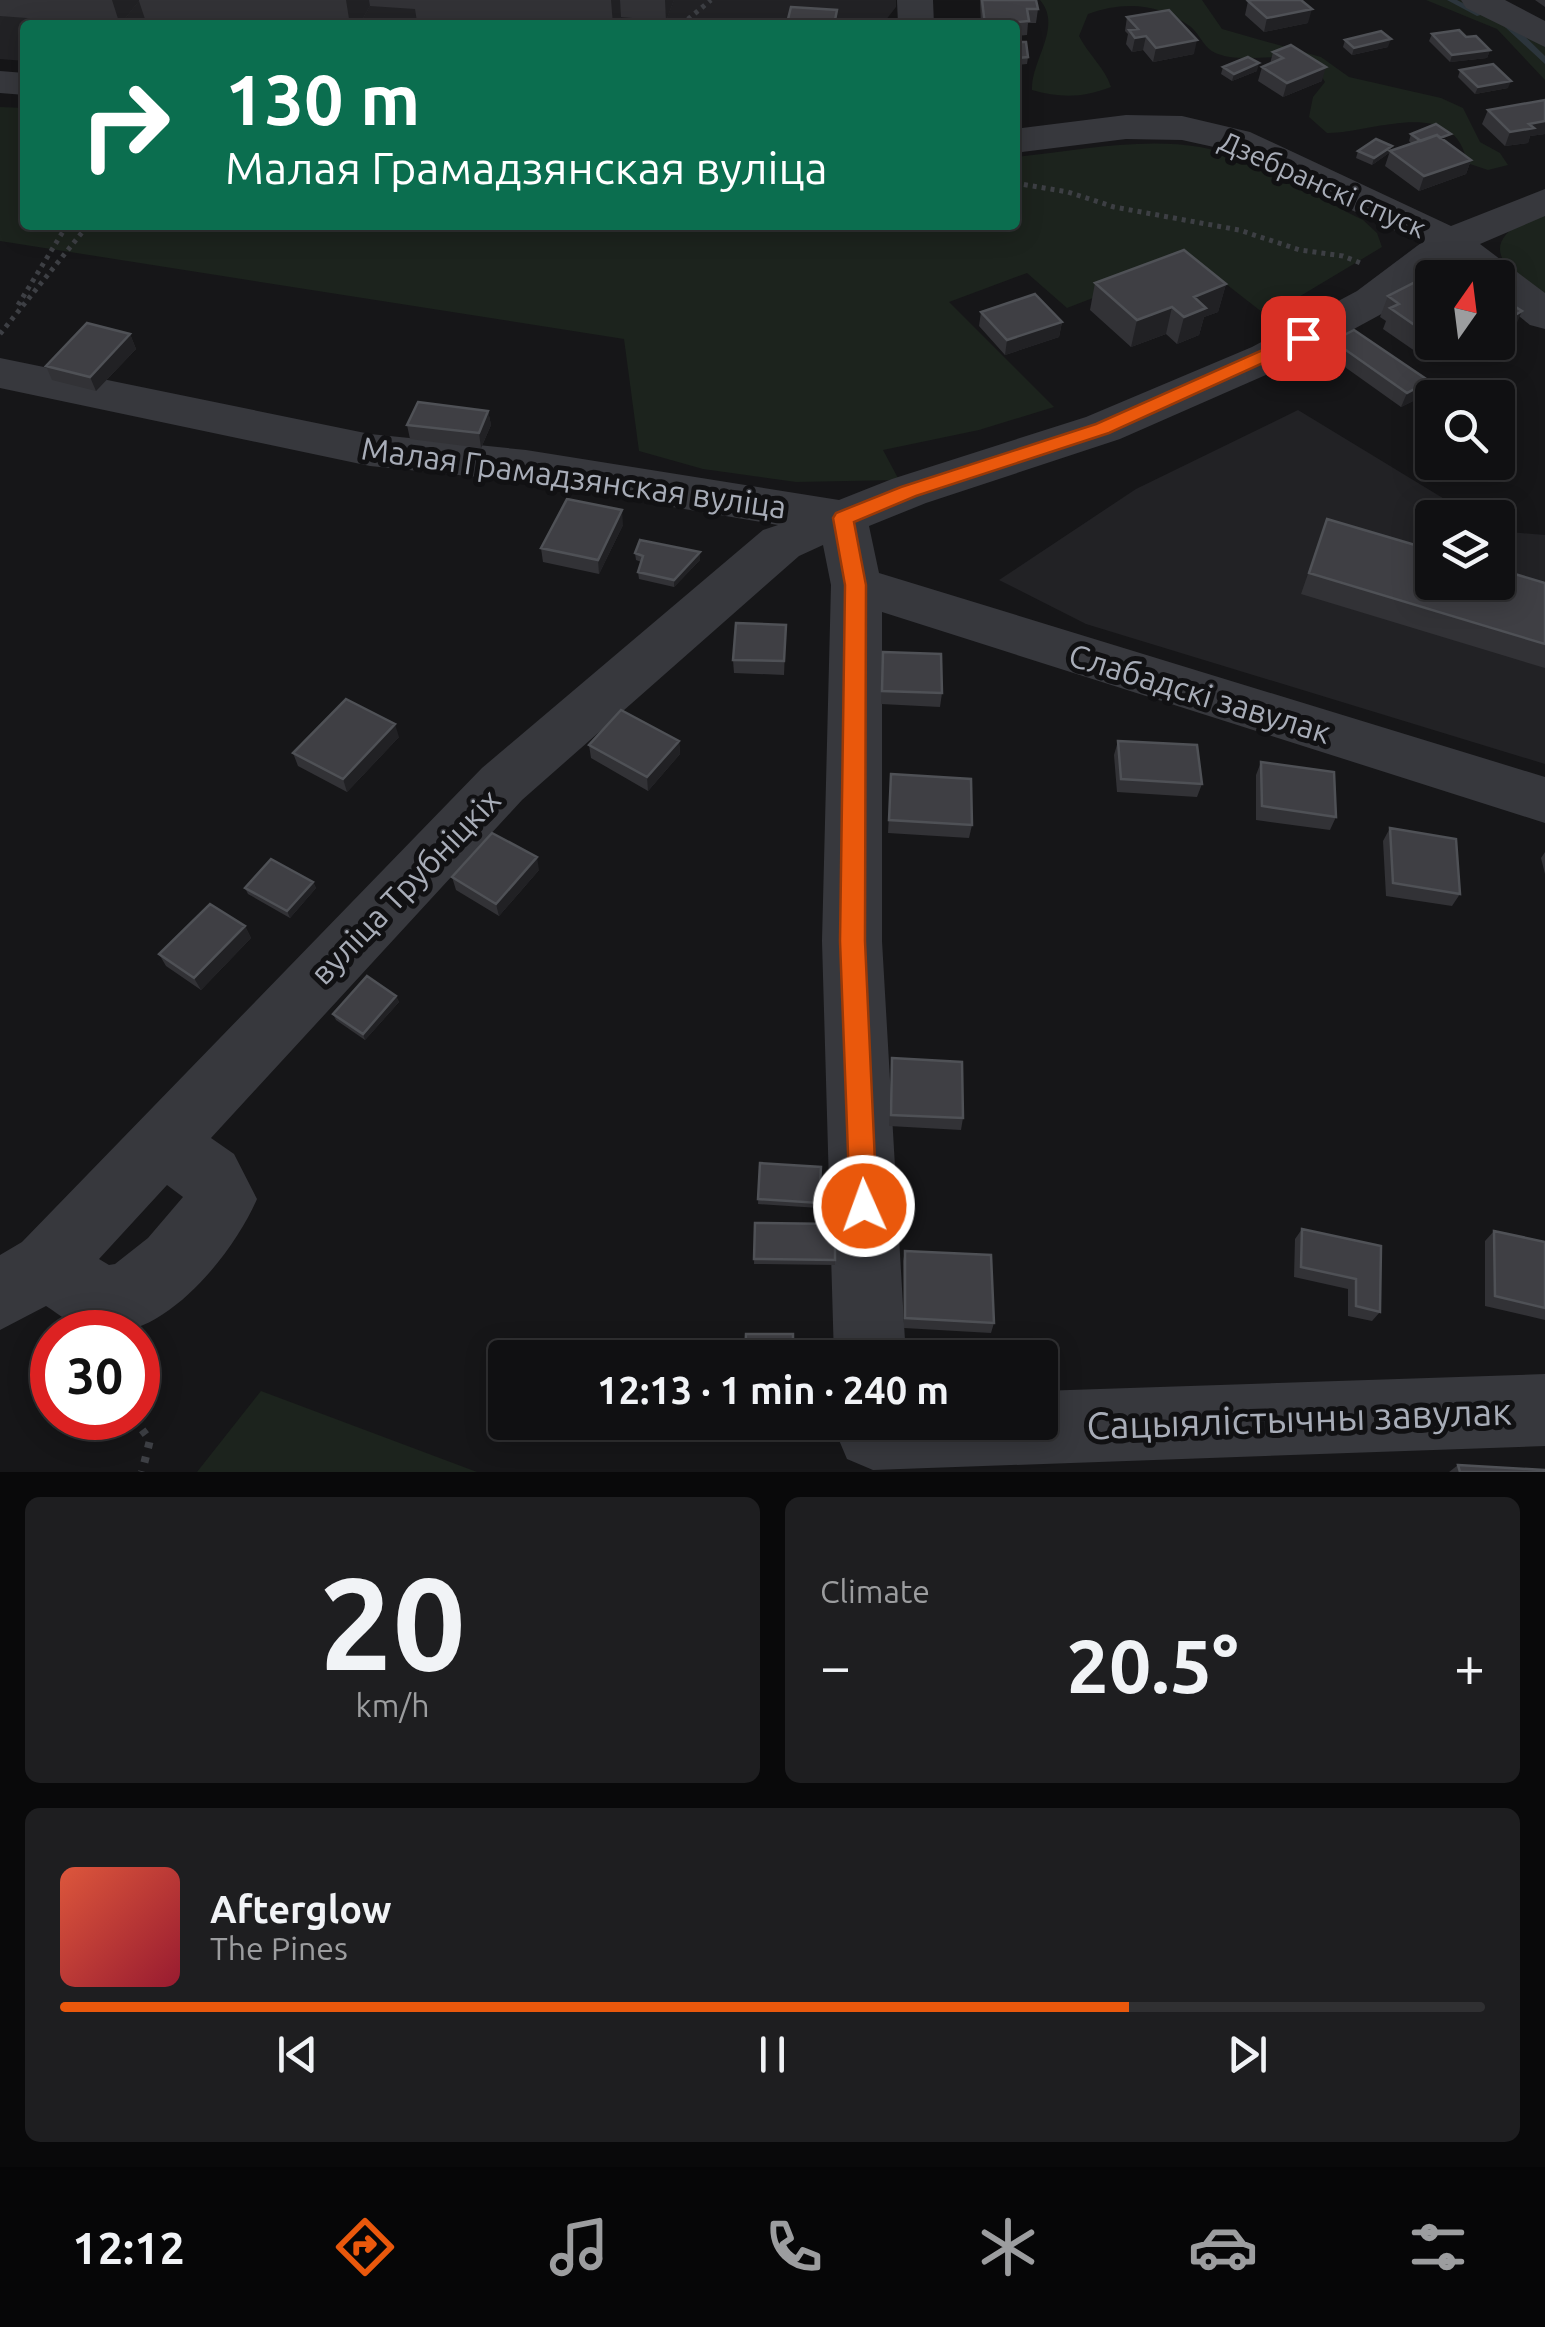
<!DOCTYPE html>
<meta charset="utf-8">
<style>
:root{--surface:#101012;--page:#1e1e20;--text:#f1f3f6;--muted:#9c9d9f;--line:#303032;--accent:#ea580c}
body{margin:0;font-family:Ubuntu,sans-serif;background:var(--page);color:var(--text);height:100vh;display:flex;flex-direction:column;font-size:38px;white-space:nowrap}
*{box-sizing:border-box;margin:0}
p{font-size:32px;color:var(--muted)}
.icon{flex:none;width:55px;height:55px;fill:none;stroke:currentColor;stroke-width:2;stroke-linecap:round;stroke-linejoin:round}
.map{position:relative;height:1472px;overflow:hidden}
.sheet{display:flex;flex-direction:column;gap:25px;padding:25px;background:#09090a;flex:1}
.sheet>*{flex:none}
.top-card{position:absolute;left:20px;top:20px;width:1000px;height:210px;border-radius:10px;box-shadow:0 5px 25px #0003,0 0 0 2px var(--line);background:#0b6e4f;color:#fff;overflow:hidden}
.needle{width:65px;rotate:14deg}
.tools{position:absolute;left:1415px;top:260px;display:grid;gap:20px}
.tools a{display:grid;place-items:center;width:100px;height:100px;border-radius:10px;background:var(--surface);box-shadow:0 5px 25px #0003,0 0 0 2px var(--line);font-size:50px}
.speed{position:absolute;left:30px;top:1310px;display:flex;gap:20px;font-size:50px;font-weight:700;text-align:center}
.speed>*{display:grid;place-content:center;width:130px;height:130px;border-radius:50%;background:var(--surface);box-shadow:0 5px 25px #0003,0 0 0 2px var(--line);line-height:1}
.speed .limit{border:15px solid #d22;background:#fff;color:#111}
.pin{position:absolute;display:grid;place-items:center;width:85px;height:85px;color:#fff;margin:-42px;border-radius:20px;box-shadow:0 5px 15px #0006}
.me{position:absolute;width:110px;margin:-55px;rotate:358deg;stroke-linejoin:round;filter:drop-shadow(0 0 8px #0008)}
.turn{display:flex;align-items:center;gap:35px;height:210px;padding:0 40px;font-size:45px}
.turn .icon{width:130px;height:130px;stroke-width:2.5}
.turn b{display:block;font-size:70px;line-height:85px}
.big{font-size:75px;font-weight:700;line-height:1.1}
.sheet .widget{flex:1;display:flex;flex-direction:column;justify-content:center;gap:15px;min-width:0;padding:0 35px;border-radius:15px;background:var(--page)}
.sheet .dial{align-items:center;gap:0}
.dial b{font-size:130px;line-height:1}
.song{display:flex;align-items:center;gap:30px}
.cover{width:120px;height:120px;border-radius:15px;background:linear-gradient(135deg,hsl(10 70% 55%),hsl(350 70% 35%))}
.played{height:10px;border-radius:5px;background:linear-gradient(90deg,var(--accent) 75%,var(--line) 75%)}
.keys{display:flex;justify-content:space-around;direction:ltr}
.heat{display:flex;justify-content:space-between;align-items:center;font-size:55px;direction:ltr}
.sheet .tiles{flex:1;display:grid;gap:25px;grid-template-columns:1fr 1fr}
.widget:last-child{grid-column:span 2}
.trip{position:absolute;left:488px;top:1340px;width:570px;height:100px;border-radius:10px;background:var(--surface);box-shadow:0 5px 25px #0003,0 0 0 2px var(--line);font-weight:700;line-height:100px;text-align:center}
.dock{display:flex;height:160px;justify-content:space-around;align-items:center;background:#060607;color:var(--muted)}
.dock .icon{width:70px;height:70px}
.dock .current{color:var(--accent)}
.dock b{font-size:45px;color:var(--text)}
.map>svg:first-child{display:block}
.built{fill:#222225}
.green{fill:#1c231d}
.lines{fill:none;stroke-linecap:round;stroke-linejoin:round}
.stream{fill:#2c353c;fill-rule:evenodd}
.path-far1{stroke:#3d3f44;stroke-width:5;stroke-dasharray:4 5;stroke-linecap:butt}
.path{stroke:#3d3f44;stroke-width:8;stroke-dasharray:6 9;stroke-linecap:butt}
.minor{fill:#37383d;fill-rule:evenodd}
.wall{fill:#323236}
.shaded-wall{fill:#212124}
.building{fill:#3f3f44;stroke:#4f5156;stroke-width:2.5}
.route{fill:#ea580c;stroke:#983908;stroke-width:2.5}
.labels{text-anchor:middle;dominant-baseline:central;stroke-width:10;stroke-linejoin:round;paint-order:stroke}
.far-street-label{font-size:28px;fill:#a8adb8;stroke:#111113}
.street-label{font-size:32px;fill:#a8adb8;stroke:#111113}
.near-street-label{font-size:38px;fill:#a8adb8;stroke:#111113}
</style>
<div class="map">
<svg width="1545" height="1472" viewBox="0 0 1545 1472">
<rect width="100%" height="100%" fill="#161618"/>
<!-- built -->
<path class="built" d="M 0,0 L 896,0 L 896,7 L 882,25 L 25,25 L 25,61 L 0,59 Z
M 1298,410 L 1474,517 L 1432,518 L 1432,582 L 1498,582 L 1498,531 L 1545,535 L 1545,764 L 1086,624 L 999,580 L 1136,489 Z"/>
<!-- green -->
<path class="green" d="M 1040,0 L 1202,0 L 1222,29 L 1321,57 L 1349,77 L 1441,98 L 1463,108 L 1480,142 L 1500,153 L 1508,165 L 1488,170 L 1467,163 C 1455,94 1370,134 1327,133 L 1309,117 L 1313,97 L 1325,82 C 1303,40 1252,67 1218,54 C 1204,49 1201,36 1191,27 C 1159,3 1124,1 1088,14 L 1079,36 C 1088,54 1105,68 1111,87 C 1083,98 1060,98 1032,90 C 1031,60 1063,27 1040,0 Z
M 1426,0 L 1468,0 L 1545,46 L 1545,80 L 1497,29 Z
M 0,107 L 25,108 L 25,225 L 1015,225 L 1015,157 C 1075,151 1140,137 1200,147 C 1249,156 1317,198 1363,220 L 1377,233 L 1382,247 L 1267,316 L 1194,259 L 1067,308 L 1027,273 L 949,302 L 1054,407 L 979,430 L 883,450 L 899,480 L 796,482 L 703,469 L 639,451 L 624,339 L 0,241 Z
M 1545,210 L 1545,307 C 1502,262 1470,244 1545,210 Z
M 261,1391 L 477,1472 L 197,1472 Z"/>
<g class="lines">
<!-- stream -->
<path class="stream" d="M 1447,0 L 1457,0 L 1484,14 L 1477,16 Z
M 1505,23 L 1511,23 L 1545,56 L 1545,64 L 1505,27 Z"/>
<!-- path-far1 -->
<path class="path-far1" d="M 681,25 L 711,0
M 1015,183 L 1068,192 L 1114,207 L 1239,230 L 1300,250 L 1343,256 L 1363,264
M 18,305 L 67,225
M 0,334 L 88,225"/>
<!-- path -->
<path class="path" d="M 133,1418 L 150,1440 L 142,1472"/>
<!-- minor -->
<path class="minor" d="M 897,0 L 933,0 L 934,25 L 898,25 Z
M 1461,0 L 1505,0 L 1545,21 L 1545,47 L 1466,8 Z
M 0,71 L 25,73 L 25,95 L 0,93 Z
M 1126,115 L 1182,116 L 1250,132 L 1451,226 L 1545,189 L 1545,216 L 1480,244 L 1545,293 L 1545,329 L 1530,325 L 1498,299 L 1498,278 L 1470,278 L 1450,262 L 1387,311 L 1284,367 L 1120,439 L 926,503 L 869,526 L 879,573 L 1545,777 L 1545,823 L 882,612 L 882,941 L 906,1358 L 834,1358 L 822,941 L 831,585 L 823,545 L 799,556 L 522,800 L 211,1138 L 234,1154 L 257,1199 C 234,1253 161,1346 93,1332 C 77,1329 60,1315 46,1306 L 0,1330 L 0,1255 L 22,1242 L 482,768 L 763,530 L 778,525 L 526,482 L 370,466 L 0,388 L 0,358 L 370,434 L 526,450 L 839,500 L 892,479 L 1086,417 L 1252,347 L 1357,291 L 1421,243 L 1223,149 L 1182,140 L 1126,139 L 1015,153 L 1015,129 ZM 167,1185 L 183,1197 L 148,1238 L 115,1264 L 109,1265 L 99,1259 Z
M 1545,1374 L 1545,1446 L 873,1470 L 847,1459 L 836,1433 L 841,1422 L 1040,1422 L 1040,1391 Z"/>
</g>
<!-- wall -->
<path class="wall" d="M 0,0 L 674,0 L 666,21 L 621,17 L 618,25 L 456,25 L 417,22 L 415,9 L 370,6 L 359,25 L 147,25 L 139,1 L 120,25 L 0,16 Z
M 980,0 L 1036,0 L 1038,9 L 1036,23 L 1028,23 L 1027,35 L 1015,36 L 1015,25 L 981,25 Z
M 1535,0 L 1545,0 L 1545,7 Z
M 1248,1 L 1308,23 L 1264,32 L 1245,15 Z
M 1127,17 L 1194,54 L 1153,62 L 1143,50 L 1132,52 L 1126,44 L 1128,34 L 1125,31 Z
M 1432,34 L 1490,50 L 1487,58 L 1450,62 L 1429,41 Z
M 1345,40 L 1388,47 L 1352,55 L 1343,47 Z
M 1015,42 L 1028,57 L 1027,64 L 1015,65 Z
M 1273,52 L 1322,81 L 1283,97 L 1258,81 L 1262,67 L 1270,64 Z
M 1223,67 L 1257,71 L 1232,81 L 1221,74 Z
M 1460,70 L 1508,88 L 1475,94 L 1458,77 Z
M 1545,100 L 1545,134 L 1530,136 L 1528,143 L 1505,146 L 1482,124 L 1488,110 Z
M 1411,134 L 1448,141 L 1446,142 L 1471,160 L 1466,174 L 1419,191 L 1385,166 L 1390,151 L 1412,144 L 1409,141 Z
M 1392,146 L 1389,153 L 1372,165 L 1356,158 L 1358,151 Z
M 1458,270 L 1469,278 L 1432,278 L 1432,342 L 1454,342 L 1425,358 L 1383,329 L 1386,321 L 1380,317 L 1388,296 L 1437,271 L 1446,276 Z
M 1095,283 L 1226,284 L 1218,312 L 1204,317 L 1199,335 L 1177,344 L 1166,334 L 1131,347 L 1090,310 Z
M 981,312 L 1062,322 L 1059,337 L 1005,355 L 979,326 Z
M 130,334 L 136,349 L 96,391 L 52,380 L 46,366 Z
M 1333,341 L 1429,381 L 1423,396 L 1401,407 L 1328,355 Z
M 488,411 L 491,425 L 481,448 L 410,439 L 407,425 Z
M 1327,519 L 1545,583 L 1545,668 L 1301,594 Z
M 623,525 L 599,574 L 543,562 L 541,548 Z
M 700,552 L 700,560 L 674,587 L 639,579 L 638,572 L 641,562 L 636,560 L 635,553 Z
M 786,625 L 784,675 L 734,673 L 733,660 Z
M 883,652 L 942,693 L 940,707 L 881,704 Z
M 399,737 L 347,792 L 298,766 L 293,753 Z
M 679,741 L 680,754 L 648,791 L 591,758 L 589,745 Z
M 1118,741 L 1202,784 L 1197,797 L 1117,792 L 1114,755 Z
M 1261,762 L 1336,817 L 1330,830 L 1256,820 L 1256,775 Z
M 891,774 L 972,825 L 969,838 L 888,833 Z
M 1390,828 L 1460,894 L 1452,906 L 1386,896 L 1383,841 Z
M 1545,852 L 1545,874 L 1541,858 Z
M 539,870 L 499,916 L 456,890 L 452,877 Z
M 313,882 L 316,888 L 290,918 L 248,894 L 245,888 Z
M 245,926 L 251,938 L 201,990 L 166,966 L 159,954 Z
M 396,996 L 399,1002 L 365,1040 L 336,1020 L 333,1014 Z
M 892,1058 L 963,1118 L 961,1130 L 889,1126 Z
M 760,1163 L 821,1167 L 819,1208 L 758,1204 Z
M 755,1223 L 835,1224 L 835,1265 L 754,1264 Z
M 1302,1229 L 1381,1246 L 1380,1312 L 1372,1321 L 1348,1316 L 1348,1289 L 1294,1277 L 1295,1239 Z
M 1494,1231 L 1545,1242 L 1545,1320 L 1485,1306 L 1485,1241 Z
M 905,1251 L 994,1323 L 991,1333 L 904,1328 L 903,1261 Z
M 768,1422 L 820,1422 L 819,1426 L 768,1426 Z
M 1458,1465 L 1545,1472 L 1449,1472 Z"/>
<!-- shaded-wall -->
<path class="shaded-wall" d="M 112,0 L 139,0 L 139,1 L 120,25 Z
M 346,0 L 369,0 L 370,6 L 359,25 L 350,25 Z
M 611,0 L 620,0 L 621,17 L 618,25 L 613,25 Z
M 665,0 L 674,0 L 666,21 Z
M 1312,9 L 1308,23 L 1264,32 L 1267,18 Z
M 1146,36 L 1143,50 L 1132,52 L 1135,38 Z
M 1391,39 L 1388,47 L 1352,55 L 1354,48 Z
M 1197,40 L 1194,54 L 1153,62 L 1156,48 Z
M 1490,50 L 1487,58 L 1450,62 L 1452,55 Z
M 1259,63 L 1257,71 L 1232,81 L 1234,74 Z
M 1326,67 L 1322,81 L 1283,97 L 1287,83 Z
M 1511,81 L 1508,88 L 1475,94 L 1478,87 Z
M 1545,121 L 1545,134 L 1530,136 L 1528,143 L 1505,146 L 1510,132 L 1529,124 Z
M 1392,146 L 1389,153 L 1372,165 L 1374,158 Z
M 1471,160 L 1466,174 L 1419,191 L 1424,176 Z
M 1226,284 L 1218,312 L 1204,317 L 1199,335 L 1177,344 L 1184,317 L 1194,297 Z
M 1172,307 L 1166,334 L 1131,347 L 1137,320 Z
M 1522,311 L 1513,332 L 1498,341 L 1498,325 Z
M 1062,322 L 1059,337 L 1005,355 L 1007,340 Z
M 130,334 L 136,349 L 96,391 L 90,377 Z
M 1432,339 L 1432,342 L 1454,342 L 1425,358 Z
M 1429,381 L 1423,396 L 1401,407 L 1407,393 Z
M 488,411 L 491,425 L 481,448 L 479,433 Z
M 622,510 L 623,525 L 599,574 L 598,560 Z
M 700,552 L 700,560 L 674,587 L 674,580 Z
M 395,724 L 399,737 L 347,792 L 343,779 Z
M 679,741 L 680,754 L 648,791 L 647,777 Z
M 537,857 L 539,870 L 499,916 L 496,904 Z
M 313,882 L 316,888 L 290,918 L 287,911 Z
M 245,926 L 251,938 L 201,990 L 194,978 Z
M 396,996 L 399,1002 L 365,1040 L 363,1034 Z"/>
<!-- building -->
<path class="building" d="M 982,0 L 1036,0 L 1038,9 L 1027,9 L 1029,21 L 985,25 Z
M 1252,0 L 1301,0 L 1312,9 L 1267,18 L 1248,1 Z
M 791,7 L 837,10 L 834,25 L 787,23 Z
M 1169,10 L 1197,40 L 1156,48 L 1146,36 L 1135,38 L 1129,30 L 1138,29 L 1127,17 Z
M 1459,30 L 1466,37 L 1476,36 L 1490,50 L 1452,55 L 1432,34 Z
M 1381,31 L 1391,39 L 1354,48 L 1345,40 Z
M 1015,42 L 1026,42 L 1028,57 L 1015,58 Z
M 1291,45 L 1326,67 L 1287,83 L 1262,67 L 1283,58 L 1273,52 Z
M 1248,57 L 1259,63 L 1234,74 L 1223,67 Z
M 1493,64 L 1511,81 L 1478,87 L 1460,70 Z
M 1545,100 L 1545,121 L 1529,124 L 1534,128 L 1510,132 L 1488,110 Z
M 1436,124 L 1451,134 L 1440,138 L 1437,135 L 1421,141 L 1411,134 Z
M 1437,135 L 1471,160 L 1424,176 L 1390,151 Z
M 1376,139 L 1392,146 L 1374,158 L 1358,151 Z
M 1184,250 L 1226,284 L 1194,297 L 1206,308 L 1184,317 L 1172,307 L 1137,320 L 1095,283 Z
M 1458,270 L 1469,278 L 1432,278 L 1432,337 L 1390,308 L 1399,304 L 1388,296 L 1437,271 L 1446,276 Z
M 1035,294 L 1062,322 L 1007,340 L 981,312 Z
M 1498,296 L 1522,311 L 1498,325 Z
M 87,323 L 130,334 L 90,377 L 46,366 Z
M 1354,330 L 1429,381 L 1407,393 L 1333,341 Z
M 418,402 L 488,411 L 479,433 L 407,425 Z
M 567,499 L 622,510 L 598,560 L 541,548 Z
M 1327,519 L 1432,550 L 1432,582 L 1498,582 L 1498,569 L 1545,583 L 1545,644 L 1309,573 Z
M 640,540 L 700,552 L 674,580 L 638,572 L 643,556 L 635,553 Z
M 736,623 L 786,625 L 784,661 L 733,660 Z
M 883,652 L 941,654 L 942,693 L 882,691 Z
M 346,699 L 395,724 L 343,779 L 293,753 Z
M 621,710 L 679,741 L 647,777 L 589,745 Z
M 1118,741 L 1197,745 L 1202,784 L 1121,779 Z
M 1261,762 L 1334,772 L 1336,817 L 1262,806 Z
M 891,774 L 971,779 L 972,825 L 889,820 Z
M 1390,828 L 1456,839 L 1460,894 L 1393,883 Z
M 492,833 L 537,857 L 496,904 L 452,877 Z
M 271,859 L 313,882 L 287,911 L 245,888 Z
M 210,904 L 245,926 L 194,978 L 159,954 Z
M 367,976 L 396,996 L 363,1034 L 333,1014 Z
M 892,1058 L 962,1062 L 963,1118 L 891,1115 Z
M 760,1163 L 821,1167 L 819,1203 L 758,1199 Z
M 755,1223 L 835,1224 L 835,1260 L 754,1259 Z
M 1302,1229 L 1381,1246 L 1380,1312 L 1356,1306 L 1356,1279 L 1301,1267 Z
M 1494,1231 L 1545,1242 L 1545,1308 L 1495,1296 Z
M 905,1251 L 991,1255 L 994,1323 L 905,1318 Z
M 746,1334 L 793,1334 L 793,1350 L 819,1349 L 819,1358 L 745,1358 Z
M 1458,1465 L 1545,1470 L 1545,1472 L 1460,1472 Z"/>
<!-- route -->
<path class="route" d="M 1303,332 L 1309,334 L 1309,342 L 1109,433 L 916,496 L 854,522 L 866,585 L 865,941 L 877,1206 L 873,1216 L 864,1219 L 854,1216 L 850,1206 L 840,941 L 845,585 L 833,518 L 836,513 L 901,487 L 1096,424 Z"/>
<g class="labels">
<!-- far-street labels -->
<g class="far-street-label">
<text transform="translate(1323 184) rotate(24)">Дзебранскі спуск</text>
</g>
<!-- street labels -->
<g class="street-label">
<text transform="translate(574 477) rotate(8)">Малая Грамадзянская вуліца</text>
<text transform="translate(1200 693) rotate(17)">Слабадскі завулак</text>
<text transform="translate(405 886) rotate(-46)">вуліца Трубніцкіх</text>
</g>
<!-- near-street labels -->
<g class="near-street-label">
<text transform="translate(1299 1418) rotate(-2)">Сацыялістычны завулак</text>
</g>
</g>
</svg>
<div class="tools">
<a><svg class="needle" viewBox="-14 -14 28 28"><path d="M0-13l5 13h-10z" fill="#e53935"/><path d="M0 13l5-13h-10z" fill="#9c9d9f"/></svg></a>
<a><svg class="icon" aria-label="search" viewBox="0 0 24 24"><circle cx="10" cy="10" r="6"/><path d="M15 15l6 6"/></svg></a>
<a><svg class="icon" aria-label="layers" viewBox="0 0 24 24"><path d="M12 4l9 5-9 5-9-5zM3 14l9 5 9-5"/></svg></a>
</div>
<div class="speed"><div class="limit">30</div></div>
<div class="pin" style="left:1303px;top:338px;background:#d93025"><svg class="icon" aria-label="arrive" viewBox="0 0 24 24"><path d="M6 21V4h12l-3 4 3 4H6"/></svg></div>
<svg class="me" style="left:864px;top:1206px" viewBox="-20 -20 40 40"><circle r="17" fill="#ea580c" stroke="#fff" stroke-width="3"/><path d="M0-11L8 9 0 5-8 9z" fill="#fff"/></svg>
<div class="trip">12:13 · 1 min · 240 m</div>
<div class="top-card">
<div class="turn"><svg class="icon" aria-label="right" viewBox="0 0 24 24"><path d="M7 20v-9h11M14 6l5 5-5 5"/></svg><div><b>130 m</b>Малая Грамадзянская вуліца</div></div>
</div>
</div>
<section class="sheet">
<div class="tiles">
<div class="widget dial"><b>20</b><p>km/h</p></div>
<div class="widget"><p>Climate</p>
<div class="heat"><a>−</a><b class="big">20.5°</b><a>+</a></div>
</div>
<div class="widget">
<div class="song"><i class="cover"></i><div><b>Afterglow</b><p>The Pines</p></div></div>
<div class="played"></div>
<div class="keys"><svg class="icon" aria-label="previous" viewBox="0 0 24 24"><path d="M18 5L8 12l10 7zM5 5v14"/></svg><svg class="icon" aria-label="pause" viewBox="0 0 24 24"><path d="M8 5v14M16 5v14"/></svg><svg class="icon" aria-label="next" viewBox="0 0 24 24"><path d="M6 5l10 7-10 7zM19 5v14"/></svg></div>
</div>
</div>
</section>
<nav class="dock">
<b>12:12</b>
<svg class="icon current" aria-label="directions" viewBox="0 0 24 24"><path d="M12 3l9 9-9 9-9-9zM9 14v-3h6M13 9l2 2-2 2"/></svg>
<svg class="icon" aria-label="music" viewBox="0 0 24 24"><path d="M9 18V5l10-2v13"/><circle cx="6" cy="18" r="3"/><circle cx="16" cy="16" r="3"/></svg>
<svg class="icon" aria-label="phone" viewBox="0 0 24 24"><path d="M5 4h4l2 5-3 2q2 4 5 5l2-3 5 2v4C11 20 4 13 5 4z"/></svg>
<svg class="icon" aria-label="climate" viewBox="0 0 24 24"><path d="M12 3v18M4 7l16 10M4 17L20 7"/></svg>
<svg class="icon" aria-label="car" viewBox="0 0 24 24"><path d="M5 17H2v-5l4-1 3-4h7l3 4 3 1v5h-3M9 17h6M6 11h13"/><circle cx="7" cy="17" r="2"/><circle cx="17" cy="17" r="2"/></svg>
<svg class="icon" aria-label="filters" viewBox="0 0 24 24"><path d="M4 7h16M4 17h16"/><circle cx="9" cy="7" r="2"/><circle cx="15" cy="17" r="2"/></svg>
</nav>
